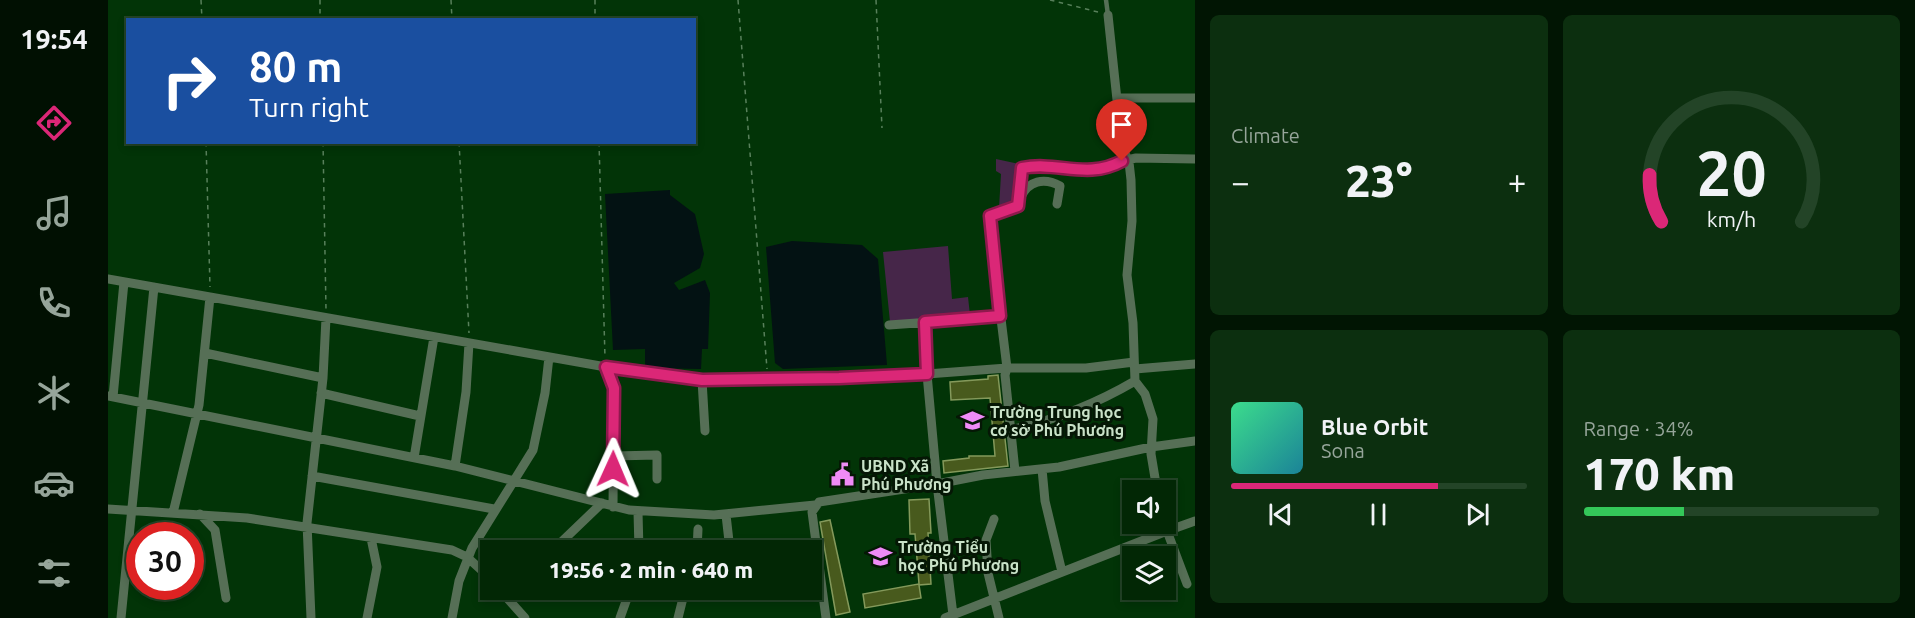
<!DOCTYPE html>
<meta charset="utf-8">
<style>
:root{--surface:#022705;--page:#0c2f0f;--text:#f1f3f6;--muted:#96a59a;--line:#234427;--accent:#db2777}
body{margin:0;font-family:Ubuntu,sans-serif;background:var(--page);color:var(--text);height:100vh;display:flex;flex-direction:column;font-size:22px;white-space:nowrap}
*{box-sizing:border-box;margin:0}
p{font-size:20px;color:var(--muted)}
.icon{flex:none;width:33px;height:33px;fill:none;stroke:currentColor;stroke-width:2;stroke-linecap:round;stroke-linejoin:round}
.map{position:relative;flex:1;overflow:hidden}
.details{display:flex;flex-direction:column;gap:15px;padding:15px;background:#011503;width:720px}
.details>*{flex:none}
.banner{position:absolute;left:18px;top:18px;width:570px;height:126px;border-radius:0px;box-shadow:0 3px 9px #0003,0 0 0 2px var(--line);background:#1a4fa0;color:#fff;overflow:hidden}
.fabs{position:absolute;left:1014px;top:480px;display:grid;gap:12px}
.fabs a{display:grid;place-items:center;width:54px;height:54px;border-radius:0px;background:var(--surface);box-shadow:0 3px 9px #0003,0 0 0 2px var(--line);font-size:30px}
.speed{position:absolute;left:18px;top:522px;display:flex;gap:12px;font-size:30px;font-weight:700;text-align:center}
.speed>*{display:grid;place-content:center;width:78px;height:78px;border-radius:50%;background:var(--surface);box-shadow:0 3px 9px #0003,0 0 0 2px var(--line);line-height:1}
.speed .limit{border:9px solid #d22;background:#fff;color:#111}
.pin{position:absolute;display:grid;place-items:center;width:51px;height:51px;color:#fff;margin:-62px -26px;border-radius:50% 50% 50% 0;rotate:-45deg;box-shadow:0 0 6px #0007}
.pin .icon{rotate:45deg}
.me{position:absolute;width:66px;margin:-33px;rotate:1deg;stroke-linejoin:round;filter:drop-shadow(0 0 4px #0008)}
.turn{display:flex;align-items:center;gap:21px;height:126px;padding:0 24px;font-size:27px}
.turn .icon{width:78px;height:78px;stroke-width:2.5}
.turn b{display:block;font-size:42px;line-height:51px}
.big{font-size:45px;font-weight:800;line-height:1.1}
.details .tile{flex:1;display:flex;flex-direction:column;justify-content:center;gap:9px;min-width:0;padding:0 21px;border-radius:9px;background:var(--page)}
.details .dial{align-items:center;gap:0}
.dial svg{height:156px;overflow:visible;fill:none;stroke:var(--line);stroke-width:7;stroke-linecap:round;text-anchor:middle}
.dial text{fill:var(--text);stroke:none}
.song{display:flex;align-items:center;gap:18px}
.cover{width:72px;height:72px;border-radius:9px;background:linear-gradient(135deg,hsl(150 70% 55%),hsl(190 70% 35%))}
.played{height:6px;border-radius:3px;background:linear-gradient(90deg,var(--accent) 70%,var(--line) 70%)}
.keys{display:flex;justify-content:space-around;direction:ltr}
.heat{display:flex;justify-content:space-between;align-items:center;font-size:33px;direction:ltr}
.charge{height:9px;border-radius:4px;background:linear-gradient(90deg,#34c759 34%,var(--line) 0)}
.details .tiles{flex:1;display:grid;gap:15px;grid-template-columns:repeat(2,1fr)}
.trip{position:absolute;left:372px;top:540px;width:342px;height:60px;border-radius:0px;background:var(--surface);box-shadow:0 3px 9px #0003,0 0 0 2px var(--line);font-weight:800;line-height:60px;text-align:center}
main{display:flex;flex:1;min-height:0}
.dock{display:flex;flex-direction:column;width:108px;justify-content:space-around;align-items:center;background:#011002;color:var(--muted)}
.dock .icon{width:42px;height:42px}
.dock .selected{color:var(--accent)}
.dock b{font-size:27px;color:var(--text)}
.map>svg:first-child{display:block}
.green{fill:#462649}
.water{fill:#031213}
.building{fill:#485a1d;stroke:#84995b;stroke-width:1.5}
.lines{fill:none;stroke-linecap:round;stroke-linejoin:round}
.path{stroke:#58805b;stroke-width:1.5;stroke-dasharray:4.5 4.5;stroke-linecap:butt}
.lane{stroke:#566f56;stroke-width:4.5}
.street{stroke:#566f56;stroke-width:9}
.route-casing{stroke:#8e194d;stroke-width:15}
.route{stroke:#db2777;stroke-width:10}
.labels{text-anchor:middle;dominant-baseline:central;stroke-width:6;stroke-linejoin:round;paint-order:stroke}
.poi-label{font-size:16px;font-weight:bold;fill:#c9e2c8;stroke:#051705;text-anchor:start}
</style>
<main>
<nav class="dock">
<b>19:54</b>
<svg class="icon selected" aria-label="directions" viewBox="0 0 24 24"><path d="M12 3l9 9-9 9-9-9zM9 14v-3h6M13 9l2 2-2 2"/></svg>
<svg class="icon" aria-label="music" viewBox="0 0 24 24"><path d="M9 18V5l10-2v13"/><circle cx="6" cy="18" r="3"/><circle cx="16" cy="16" r="3"/></svg>
<svg class="icon" aria-label="phone" viewBox="0 0 24 24"><path d="M5 4h4l2 5-3 2q2 4 5 5l2-3 5 2v4C11 20 4 13 5 4z"/></svg>
<svg class="icon" aria-label="climate" viewBox="0 0 24 24"><path d="M12 3v18M4 7l16 10M4 17L20 7"/></svg>
<svg class="icon" aria-label="car" viewBox="0 0 24 24"><path d="M5 17H2v-5l4-1 3-4h7l3 4 3 1v5h-3M9 17h6M6 11h13"/><circle cx="7" cy="17" r="2"/><circle cx="17" cy="17" r="2"/></svg>
<svg class="icon" aria-label="filters" viewBox="0 0 24 24"><path d="M4 7h16M4 17h16"/><circle cx="9" cy="7" r="2"/><circle cx="15" cy="17" r="2"/></svg>
</nav>
<div class="map">
<svg width="1087" height="618" viewBox="0 0 1087 618">
<rect width="100%" height="100%" fill="#023407"/>
<!-- green -->
<path class="green" d="M 888,159 L 911,164 L 908,199 L 905,206 L 891,208 L 893,174 L 888,171 Z
M 840,246 L 844,299 L 860,297 L 862,315 L 782,322 L 775,252 Z"/>
<!-- water -->
<path class="water" d="M 562,190 L 562,195 L 587,214 L 596,254 L 592,268 L 566,283 L 571,290 L 597,280 L 602,293 L 600,349 L 594,349 L 593,369 L 537,368 L 537,349 L 505,350 L 497,194 Z
M 684,241 L 754,245 L 770,259 L 779,365 L 675,369 L 667,363 L 658,247 Z"/>
<!-- building -->
<path class="building" d="M 890,375 L 900,466 L 836,473 L 835,461 L 861,458 L 861,456 L 887,456 L 882,398 L 843,400 L 842,382 L 880,379 L 880,376 Z
M 821,499 L 823,533 L 820,533 L 823,584 L 811,585 L 813,598 L 757,608 L 755,594 L 811,584 L 807,534 L 802,534 L 801,500 Z
M 722,520 L 742,612 L 728,615 L 712,522 Z"/>
<g class="lines">
<!-- path -->
<path class="path" d="M 93,0 L 94,20
M 212,0 L 212,20
M 343,0 L 344,20
M 487,0 L 487,20
M 630,0 L 659,369
M 768,0 L 774,128
M 942,0 L 990,12
M 98,142 L 102,287
M 215,142 L 218,310
M 351,142 L 361,333
M 491,142 L 497,358"/>
<!-- lane -->
<path class="lane" d="M 998,0 L 1000,15"/>
<!-- street -->
<path class="street" d="M 1000,15 L 1014,147 L 1021,162 L 1023,180 L 1024,221 L 1019,275 L 1025,323 L 1027,381 L 1037,394 L 1045,419 L 1043,454 L 1049,490
M 1009,98 L 1087,98
M 1087,159 L 1028,158 L 1014,161 L 999,169 L 986,171 L 914,168 L 910,206 L 904,210 L 884,214 L 881,220 L 899,368 L 819,374 L 829,484 L 875,475 L 951,467 L 1043,447 L 1087,441
M 913,197 C 920,181 936,177 952,186 L 949,204
M 0,279 L 498,367 L 594,380 L 731,378 L 819,374 L 817,322
M 781,325 L 892,317
M 97,353 L 215,378
M 498,367 L 506,388 L 505,507
M 1027,369 L 1087,364
M 594,380 L 597,431
M 213,393 L 312,416
M 0,396 L 347,466 L 521,510 L 606,515 L 707,505
M 5,397 L 16,282
M 902,430 C 948,420 986,405 1027,381
M 506,456 L 549,455 L 549,479
M 306,458 L 326,337
M 347,466 L 358,392 L 361,343
M 934,469 L 937,501 L 954,572
M 907,471 L 897,375 L 899,368 L 978,368 L 1026,362
M 204,476 L 386,509
M 0,509 L 139,518 L 344,550 L 359,557 L 382,578
M 530,512 L 531,550
M 65,513 L 91,405 L 102,297
M 92,514 L 107,530 L 118,598
M 618,515 L 622,550
M 886,519 L 878,540 L 880,573 L 891,618
M 445,550 L 494,503
M 589,550 L 590,529
M 1079,584 L 1059,531 L 1087,521
M 392,590 L 417,618
M 13,618 L 46,287
M 203,618 L 199,523 L 215,378 L 218,318
M 259,618 L 269,567 L 263,538
M 344,618 L 351,581 L 364,548 L 425,450 L 437,393 L 441,357
M 512,618 L 522,590
M 570,618 L 577,590
M 718,618 L 704,512 L 711,502 L 829,484 L 845,615
M 837,618 L 1059,531 L 1057,524"/>
</g>
<g class="lines">
<defs>
<path id="route" d="M 505,469 L 506,388 L 498,367 L 594,380 L 731,378 L 819,374 L 817,322 L 892,316 L 882,216 L 910,206 L 914,168 C 950,161 979,180 1014,161"/>
</defs>
<!-- route casing -->
<use href="#route" class="route-casing"/>
<!-- route -->
<use href="#route" class="route"/>
</g>
<!-- icons -->
<defs>
<symbol id="school-bare" viewBox="-9 -9 18 18"><path d="M0-5L7-2L0 1L-7-2ZM-4 1L0 2.5L4 1V4Q0 6-4 4Z" fill="#ef8bf7" stroke="#051705" stroke-width="2.5" paint-order="stroke"/></symbol>
<symbol id="civic-bare" viewBox="-9 -9 18 18"><path d="M-.6-6.5H3V-4.5H.6V-3L4-1V1h2V6H-6V1h2V-1L-.6-3ZM-1.2 2.5V6h2.4V2.5Z" fill="#ef8bf7" stroke="#051705" stroke-width="2.5" paint-order="stroke"/></symbol>
</defs>
<g fill-rule="evenodd">
<use href="#school-bare" x="848" y="404" width="33" height="33"/>
<use href="#civic-bare" x="718" y="458" width="33" height="33"/>
<use href="#school-bare" x="756" y="540" width="33" height="33"/>
</g>
<g class="labels">
<!-- poi labels -->
<g class="poi-label">
<text x="882" y="412">Trường Trung học<tspan x="882" dy="18">cơ sở Phú Phương</tspan></text>
<text x="753" y="466">UBND Xã<tspan x="753" dy="18">Phú Phương</tspan></text>
<text x="790" y="547">Trường Tiểu<tspan x="790" dy="18">học Phú Phương</tspan></text>
</g>
</g>
</svg>
<div class="fabs">
<a><svg class="icon" aria-label="sound" viewBox="0 0 24 24"><path d="M4 9h4l5-4v14l-5-4H4zM17 9q2 3 0 6"/></svg></a>
<a><svg class="icon" aria-label="layers" viewBox="0 0 24 24"><path d="M12 4l9 5-9 5-9-5zM3 14l9 5 9-5"/></svg></a>
</div>
<div class="speed"><div class="limit">30</div></div>
<div class="pin" style="left:1014px;top:161px;background:#d93025"><svg class="icon" aria-label="arrive" viewBox="0 0 24 24"><path d="M6 21V4h12l-3 4 3 4H6"/></svg></div>
<svg class="me" style="left:505px;top:469px" viewBox="-20 -20 40 40"><path d="M0-17L14 15 0 8-14 15z" fill="#db2777" stroke="#fff" stroke-width="4"/></svg>
<div class="trip">19:56 · 2 min · 640 m</div>
<div class="banner">
<div class="turn"><svg class="icon" aria-label="right" viewBox="0 0 24 24"><path d="M7 20v-9h11M14 6l5 5-5 5"/></svg><div><b>80 m</b>Turn right</div></div>
</div>
</div>
<section class="details">
<div class="tiles">
<div class="tile"><p>Climate</p>
<div class="heat"><a>−</a><b class="big">23°</b><a>+</a></div>
</div>
<div class="tile dial"><svg viewBox="0 0 100 80">
<path d="M14 69A42 42 0 1 1 86 69"/>
<path d="M14 69A42 42 0 0 1 8 45" stroke="#db2777"/>
<text x="50" y="56" font-size="32" font-weight="700">20</text>
<text x="50" y="72" font-size="11">km/h</text>
</svg></div>
<div class="tile">
<div class="song"><i class="cover"></i><div><b>Blue Orbit</b><p>Sona</p></div></div>
<div class="played"></div>
<div class="keys"><svg class="icon" aria-label="previous" viewBox="0 0 24 24"><path d="M18 5L8 12l10 7zM5 5v14"/></svg><svg class="icon" aria-label="pause" viewBox="0 0 24 24"><path d="M8 5v14M16 5v14"/></svg><svg class="icon" aria-label="next" viewBox="0 0 24 24"><path d="M6 5l10 7-10 7zM19 5v14"/></svg></div>
</div>
<div class="tile"><p>Range · 34%</p><b class="big">170 km</b><div class="charge"></div></div>
</div>
</section>
</main>
